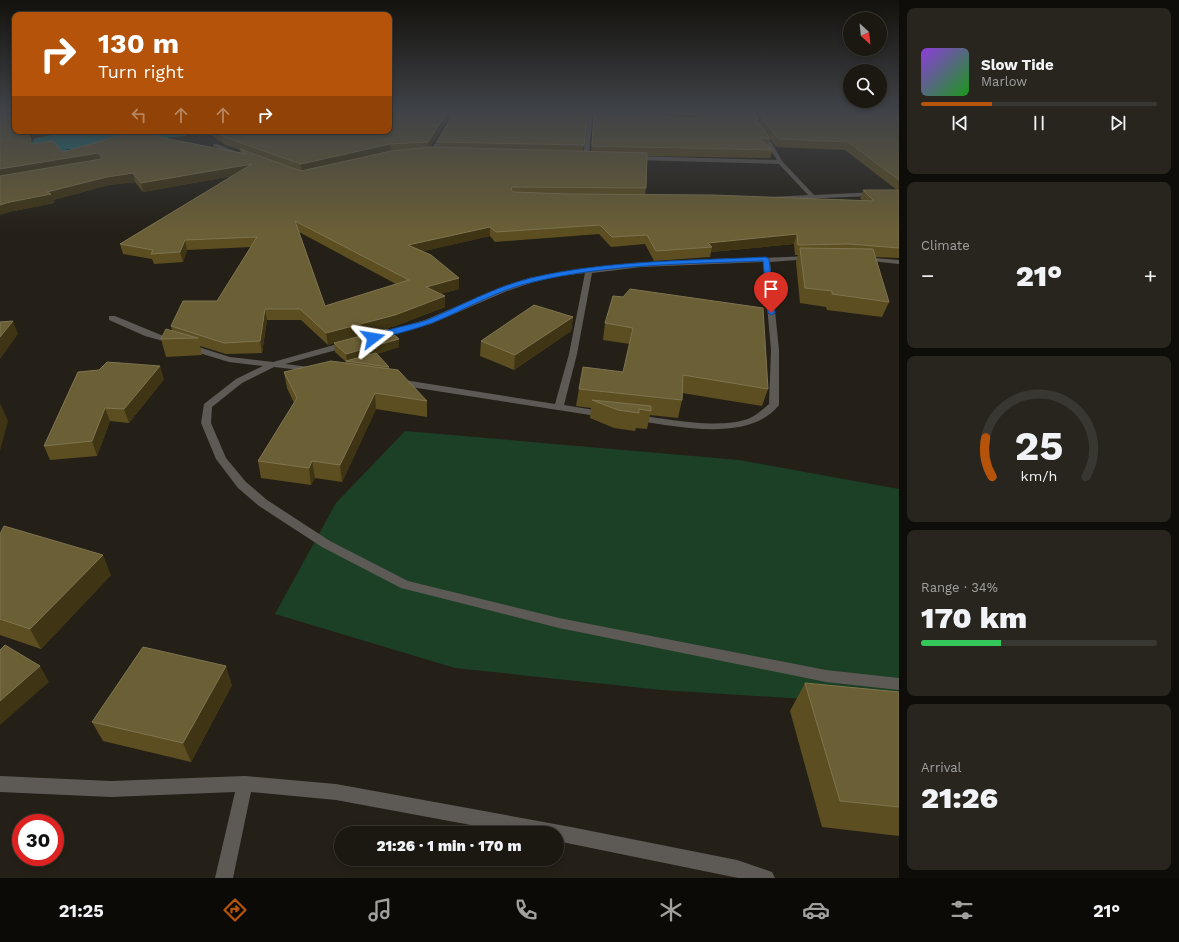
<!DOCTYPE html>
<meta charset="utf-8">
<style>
:root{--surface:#1b1811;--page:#28251f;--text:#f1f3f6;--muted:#a0a09f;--line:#393731;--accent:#b45309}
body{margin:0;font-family:"Work Sans",sans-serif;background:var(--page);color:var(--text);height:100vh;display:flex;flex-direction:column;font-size:15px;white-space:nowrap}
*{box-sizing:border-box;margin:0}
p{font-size:13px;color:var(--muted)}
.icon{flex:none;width:22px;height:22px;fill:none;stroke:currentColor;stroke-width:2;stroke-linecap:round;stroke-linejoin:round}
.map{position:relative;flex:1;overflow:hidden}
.side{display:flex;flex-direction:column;gap:8px;padding:8px;background:#0f0d09;width:280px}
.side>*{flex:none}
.banner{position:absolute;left:12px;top:12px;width:380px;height:122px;border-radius:8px;box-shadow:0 2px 6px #0003,0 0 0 1px var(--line);background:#b45309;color:#fff;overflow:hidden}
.needle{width:26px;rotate:153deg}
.fabs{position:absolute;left:843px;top:12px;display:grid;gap:8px}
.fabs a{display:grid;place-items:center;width:44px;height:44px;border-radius:50%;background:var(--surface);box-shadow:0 2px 6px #0003,0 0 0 1px var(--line);font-size:20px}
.speed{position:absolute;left:12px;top:814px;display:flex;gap:8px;font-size:20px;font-weight:700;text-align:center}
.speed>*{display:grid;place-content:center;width:52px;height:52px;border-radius:50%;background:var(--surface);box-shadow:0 2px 6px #0003,0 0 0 1px var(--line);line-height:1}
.speed .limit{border:6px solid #d22;background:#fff;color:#111}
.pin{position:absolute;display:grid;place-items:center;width:34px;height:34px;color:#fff;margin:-41px -17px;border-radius:50% 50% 50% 0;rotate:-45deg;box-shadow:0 0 4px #0007}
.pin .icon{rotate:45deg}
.me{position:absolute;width:44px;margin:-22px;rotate:76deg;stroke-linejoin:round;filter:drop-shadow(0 0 3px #0008)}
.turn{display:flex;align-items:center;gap:14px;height:84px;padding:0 20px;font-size:18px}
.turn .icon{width:52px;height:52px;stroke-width:2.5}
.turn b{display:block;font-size:28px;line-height:34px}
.lanes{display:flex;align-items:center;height:38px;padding:0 20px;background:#0003;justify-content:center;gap:20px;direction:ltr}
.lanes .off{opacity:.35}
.big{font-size:30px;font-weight:800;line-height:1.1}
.side .tile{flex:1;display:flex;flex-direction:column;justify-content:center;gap:6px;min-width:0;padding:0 14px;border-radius:8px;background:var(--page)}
.side .dial{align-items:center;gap:0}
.dial svg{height:104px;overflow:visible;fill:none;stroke:var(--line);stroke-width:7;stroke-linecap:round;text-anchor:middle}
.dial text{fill:var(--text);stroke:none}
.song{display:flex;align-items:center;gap:12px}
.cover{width:48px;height:48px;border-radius:6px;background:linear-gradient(135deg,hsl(270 70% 55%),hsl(120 70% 35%))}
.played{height:4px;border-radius:2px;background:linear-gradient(90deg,var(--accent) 30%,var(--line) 30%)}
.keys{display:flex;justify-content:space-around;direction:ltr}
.heat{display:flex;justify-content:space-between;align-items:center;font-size:22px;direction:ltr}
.charge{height:6px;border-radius:3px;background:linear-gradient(90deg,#34c759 34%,var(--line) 0)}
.trip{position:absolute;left:334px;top:826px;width:230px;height:40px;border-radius:20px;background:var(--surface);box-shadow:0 2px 6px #0003,0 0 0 1px var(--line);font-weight:800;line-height:40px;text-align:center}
.tab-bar{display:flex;height:64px;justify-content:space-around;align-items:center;background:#0b0a07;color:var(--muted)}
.tab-bar .icon{width:28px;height:28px}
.tab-bar .selected{color:var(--accent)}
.tab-bar b{font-size:18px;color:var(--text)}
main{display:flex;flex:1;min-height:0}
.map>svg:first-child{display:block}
.green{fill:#1c4026}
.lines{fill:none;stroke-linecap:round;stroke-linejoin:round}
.stream{fill:#107881;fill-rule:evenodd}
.river{fill:#107881;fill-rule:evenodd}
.minor{fill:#5d5955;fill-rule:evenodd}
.wall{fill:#5c4e20;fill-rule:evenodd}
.shaded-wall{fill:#3f3514}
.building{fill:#6b5f35;stroke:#7e7450;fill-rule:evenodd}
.route{fill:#1a73e8;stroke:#114b97}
</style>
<main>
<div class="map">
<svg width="899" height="878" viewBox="0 0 899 878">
<rect width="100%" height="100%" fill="#242017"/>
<!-- green -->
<path class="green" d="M 405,431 L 739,460 L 899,489 L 899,705 L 662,690 L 455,668 L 275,614 L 336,503 Z"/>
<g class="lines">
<!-- stream -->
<path class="stream" d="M 108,131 L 112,131 L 115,138 L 110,137 Z"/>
<!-- river -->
<path class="river" d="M 107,131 L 189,131 L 185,136 L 129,142 L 94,150 L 67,149 L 68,154 C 55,173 21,171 0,170 L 0,152 L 38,151 L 31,144 L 35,138 L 63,133 L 94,134 Z"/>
<!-- minor -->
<path class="minor" d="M 455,110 L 459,110 L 434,152 L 441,153 L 439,154 L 429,154 Z
M 589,110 L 593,110 L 589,156 L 586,158 L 583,156 Z
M 763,110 L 767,110 L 759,117 L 759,125 L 773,145 L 782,161 L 814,195 L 899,191 L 899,195 L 773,200 L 770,198 L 771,197 L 808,195 L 779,164 L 635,160 L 632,158 L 635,156 L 777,160 C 770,148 755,130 755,117 Z
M 213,144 L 217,144 L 243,154 L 238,155 L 213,146 Z
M 809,256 L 811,257 L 811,259 L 770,262 L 779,350 L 779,405 C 749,443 678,426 637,421 L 632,418 L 637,415 C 667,419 722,430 750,418 C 757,415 763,409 769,404 L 771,350 L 763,262 L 642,267 L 592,273 L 577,354 L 564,405 L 606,412 L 608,414 L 606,416 L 603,417 L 398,385 L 393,382 L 398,379 L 555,404 L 569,354 L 585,273 L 560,276 L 534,282 L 507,291 L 431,324 L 379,338 L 375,336 L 376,334 L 425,320 L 501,287 L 529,278 L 560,272 L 642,263 Z
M 863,257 L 899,260 L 899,264 L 861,260 L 860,259 Z
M 109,316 L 115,316 L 178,342 L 174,344 L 145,336 L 109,320 Z
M 348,341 L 351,342 L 351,346 L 285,364 L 317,368 L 318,370 L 317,372 L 274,367 L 242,383 L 212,407 L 211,423 L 226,458 L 246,482 L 267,500 L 330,541 L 408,581 L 559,618 L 826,670 L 899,678 L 899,690 L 826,682 L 559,628 L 401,588 L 322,547 L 259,506 L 238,488 L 216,459 L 201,423 L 204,404 L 236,379 L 263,366 L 229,362 L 186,349 L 185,347 L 189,344 L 230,357 L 273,362 Z
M 0,776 L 111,781 L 245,776 L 336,784 L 571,827 L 737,860 L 772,872 L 775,878 L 738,878 L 557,841 L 557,833 L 514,833 L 336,800 L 251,792 L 233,878 L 215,878 L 235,792 L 111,797 L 0,792 Z"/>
</g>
<!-- wall -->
<path class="wall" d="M 454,110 L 430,147 L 437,148 L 437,142 L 588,111 L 583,152 L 591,152 L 594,112 L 594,110 L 761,110 L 756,114 L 755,117 L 760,125 L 760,118 L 762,110 L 899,110 L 899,190 L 897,190 L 845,150 L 776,147 L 770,139 L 768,146 L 773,150 L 770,158 L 647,156 L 646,188 L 645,195 L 862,200 L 860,199 L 863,190 L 899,191 L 899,258 L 875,257 L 889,302 L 882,317 L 827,310 L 826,307 L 800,303 L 796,262 L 798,255 L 795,255 L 794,244 L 711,252 L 710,257 L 654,261 L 645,244 L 611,247 L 599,234 L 495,242 L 490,236 L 423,251 L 459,289 L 440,294 L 445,296 L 445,307 L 395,326 L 362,335 L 399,347 L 377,354 L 389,367 L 389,369 L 427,401 L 427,417 L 376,409 L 342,482 L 315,478 L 311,485 L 261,478 L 258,461 L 294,403 L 287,388 L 284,372 L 346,363 L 346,362 L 335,352 L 334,343 L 328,345 L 301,320 L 267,320 L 262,353 L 226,354 L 200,346 L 202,355 L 166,357 L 161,339 L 172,330 L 171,326 L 217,301 L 251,247 L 187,250 L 183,262 L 154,264 L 152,259 L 123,254 L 120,244 L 232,176 L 143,192 L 135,182 L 109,185 L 53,200 L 54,203 L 14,211 L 15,131 L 30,131 L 32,144 L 63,152 L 240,153 L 240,150 L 225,145 L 208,133 L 208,131 L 389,131 ZM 299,232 L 396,284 L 325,306 Z
M 613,296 L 768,389 L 762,406 L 682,393 L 682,400 L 678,418 L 650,415 L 647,429 L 636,428 L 635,431 L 614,428 L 590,418 L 591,408 L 576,406 L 579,389 L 623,372 L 630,344 L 603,340 L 605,323 Z
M 573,317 L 571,331 L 514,370 L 480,356 L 481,341 Z
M 78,372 L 164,379 L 129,423 L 110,421 L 97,456 L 50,460 L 44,446 Z
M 0,534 L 111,575 L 41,649 L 0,635 Z
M 805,683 L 899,692 L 899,836 L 822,827 L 790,711 Z
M 232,685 L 191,762 L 103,741 L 92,722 Z"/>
<!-- shaded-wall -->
<path class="shaded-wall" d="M 449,110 L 454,110 L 428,151 L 428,142 Z
M 755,110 L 761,110 L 754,115 Z
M 29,131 L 30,131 L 34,152 L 31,144 Z
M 390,144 L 391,153 L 302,172 L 301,164 Z
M 98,153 L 101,162 L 0,178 L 0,169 Z
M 252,164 L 253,172 L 143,192 L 141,183 Z
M 133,173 L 135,182 L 109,185 L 53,200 L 54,203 L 14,211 L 0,215 L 0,205 L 47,192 L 107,177 Z
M 490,227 L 490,236 L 408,255 L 408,245 Z
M 797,234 L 794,244 L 711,252 L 712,247 L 708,243 Z
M 185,240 L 187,250 L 183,262 L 180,252 Z
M 459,278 L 459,289 L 426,297 L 426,287 Z
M 445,296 L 445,307 L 395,326 L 328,345 L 326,333 Z
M 265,309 L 267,320 L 262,353 L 260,341 Z
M 573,317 L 571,331 L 514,370 L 515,355 Z
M 13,321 L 18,334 L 0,359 L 0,337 Z
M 399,339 L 399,347 L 351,362 L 347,361 L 346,354 Z
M 160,366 L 164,379 L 129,423 L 124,409 Z
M 375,393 L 376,409 L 342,482 L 340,465 Z
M 0,403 L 8,421 L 0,451 Z
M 105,408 L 110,421 L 97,456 L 92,441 Z
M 312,461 L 315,478 L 311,485 L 309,468 Z
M 103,555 L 111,575 L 41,649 L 30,629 Z
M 40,666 L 49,682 L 0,725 L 0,701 Z
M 226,666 L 232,685 L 191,762 L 183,743 Z"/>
<!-- building -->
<path class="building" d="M 0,110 L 15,110 L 15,131 L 29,131 L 31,144 L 53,141 L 63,152 L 133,132 L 246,154 L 240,149 L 301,171 L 391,151 L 431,147 L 647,153 L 646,188 L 512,187 L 511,190 L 514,192 L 568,194 L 713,195 L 874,201 L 863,190 L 897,190 L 899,191 L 899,248 L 849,244 L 798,245 L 797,234 L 708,243 L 712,247 L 656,251 L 647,235 L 612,237 L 600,225 L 496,232 L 490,227 L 408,245 L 431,255 L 459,278 L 426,287 L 445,296 L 395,315 L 326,333 L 300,309 L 265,309 L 260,341 L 224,343 L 171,326 L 183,301 L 217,301 L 257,237 L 185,240 L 180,252 L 151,254 L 153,250 L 120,244 L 252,164 L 141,183 L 133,173 L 107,177 L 47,192 L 51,194 L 10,202 L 0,205 L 0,176 L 101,159 L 103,157 L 98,153 L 0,169 ZM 295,221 L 409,280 L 325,306 Z
M 389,110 L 449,110 L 428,142 L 390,144 L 301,164 L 224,137 L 215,131 L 389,131 Z
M 456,110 L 588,110 L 584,145 L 437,142 Z
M 638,110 L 756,110 L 755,117 L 770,139 L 758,138 L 773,150 L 592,146 L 594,111 L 698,119 L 702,117 L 701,115 Z
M 762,110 L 899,110 L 899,180 L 848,142 L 778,139 L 762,117 Z
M 800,248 L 873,249 L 889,302 L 832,294 L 832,291 L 805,288 Z
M 630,289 L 763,308 L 768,389 L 683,375 L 682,400 L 579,389 L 583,367 L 623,372 L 633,328 L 605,323 L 613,296 L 623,297 Z
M 534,305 L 573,317 L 515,355 L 481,341 Z
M 13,321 L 0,337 L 0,322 Z
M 166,329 L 198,338 L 161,339 Z
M 388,329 L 399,339 L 346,354 L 334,343 Z
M 376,353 L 389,367 L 346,361 Z
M 331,361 L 398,370 L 427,401 L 375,393 L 340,465 L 312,461 L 309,468 L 258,461 L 297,398 L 284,372 Z
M 107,362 L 160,366 L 124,409 L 105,408 L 92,441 L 44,446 L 78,372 L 99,370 Z
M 592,400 L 651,406 L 651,411 L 639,409 L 639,413 L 618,410 Z
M 4,526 L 103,555 L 30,629 L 0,619 L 0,534 Z
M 5,645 L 40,666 L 0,701 L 0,650 Z
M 143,647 L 226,666 L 183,743 L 92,722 Z
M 805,683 L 899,692 L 899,807 L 840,801 Z"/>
<!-- sky -->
<linearGradient id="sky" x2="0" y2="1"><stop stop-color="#14120d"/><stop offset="0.47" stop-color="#3f4247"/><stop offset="1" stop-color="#3f4247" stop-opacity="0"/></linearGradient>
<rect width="899" height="233" fill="url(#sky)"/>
<!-- route -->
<path class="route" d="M 766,257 L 769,259 L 775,313 L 771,315 L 768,313 L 763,261 C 687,264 608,264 533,282 C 497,290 465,310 432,323 C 413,330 392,335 373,340 L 369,338 C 378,330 413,325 427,320 C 461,306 494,287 531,278 C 607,260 688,261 766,257 Z"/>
</svg>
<div class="fabs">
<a><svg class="needle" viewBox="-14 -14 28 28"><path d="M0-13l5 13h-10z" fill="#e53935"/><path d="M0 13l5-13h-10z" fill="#a0a09f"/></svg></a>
<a><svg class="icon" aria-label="search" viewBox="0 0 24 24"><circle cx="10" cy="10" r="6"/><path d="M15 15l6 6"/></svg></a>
</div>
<div class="speed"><div class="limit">30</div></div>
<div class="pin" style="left:771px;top:313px;background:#d93025"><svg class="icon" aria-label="arrive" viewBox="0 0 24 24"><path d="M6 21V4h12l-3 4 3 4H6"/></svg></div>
<svg class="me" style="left:373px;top:338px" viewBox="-20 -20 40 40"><path d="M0-17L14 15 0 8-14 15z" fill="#1a73e8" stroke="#fff" stroke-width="4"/></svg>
<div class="trip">21:26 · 1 min · 170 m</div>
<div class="banner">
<div class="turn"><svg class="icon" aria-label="right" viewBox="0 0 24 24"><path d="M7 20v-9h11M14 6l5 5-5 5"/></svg><div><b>130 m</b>Turn right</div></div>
<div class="lanes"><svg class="icon off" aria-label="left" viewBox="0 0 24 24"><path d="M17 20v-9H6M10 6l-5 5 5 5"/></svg><svg class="icon off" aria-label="ahead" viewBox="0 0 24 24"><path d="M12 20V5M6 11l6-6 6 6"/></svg><svg class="icon off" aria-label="ahead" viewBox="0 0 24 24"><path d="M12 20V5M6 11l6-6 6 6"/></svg><svg class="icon" aria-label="right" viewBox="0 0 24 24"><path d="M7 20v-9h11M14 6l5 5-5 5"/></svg></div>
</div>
</div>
<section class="side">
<div class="tile">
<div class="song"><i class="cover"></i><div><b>Slow Tide</b><p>Marlow</p></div></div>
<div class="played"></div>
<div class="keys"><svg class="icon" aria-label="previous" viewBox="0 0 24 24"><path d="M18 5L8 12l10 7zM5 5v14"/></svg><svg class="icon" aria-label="pause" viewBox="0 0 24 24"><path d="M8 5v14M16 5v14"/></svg><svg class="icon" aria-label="next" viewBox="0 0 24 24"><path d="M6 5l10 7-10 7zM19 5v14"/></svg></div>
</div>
<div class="tile"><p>Climate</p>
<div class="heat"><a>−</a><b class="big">21°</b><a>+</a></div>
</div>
<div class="tile dial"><svg viewBox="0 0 100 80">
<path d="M14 69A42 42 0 1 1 86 69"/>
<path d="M14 69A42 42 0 0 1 9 39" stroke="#b45309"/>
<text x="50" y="56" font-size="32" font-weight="700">25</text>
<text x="50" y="72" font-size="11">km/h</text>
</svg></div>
<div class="tile"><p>Range · 34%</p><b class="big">170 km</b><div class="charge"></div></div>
<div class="tile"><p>Arrival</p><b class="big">21:26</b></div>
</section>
</main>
<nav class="tab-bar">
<b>21:25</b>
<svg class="icon selected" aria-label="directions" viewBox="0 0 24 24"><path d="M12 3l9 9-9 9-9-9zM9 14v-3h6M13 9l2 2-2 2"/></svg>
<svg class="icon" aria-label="music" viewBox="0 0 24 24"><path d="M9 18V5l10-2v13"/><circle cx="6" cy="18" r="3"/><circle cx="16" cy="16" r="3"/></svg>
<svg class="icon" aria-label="phone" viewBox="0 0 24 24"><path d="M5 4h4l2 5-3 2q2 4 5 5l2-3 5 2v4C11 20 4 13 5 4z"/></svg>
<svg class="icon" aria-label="climate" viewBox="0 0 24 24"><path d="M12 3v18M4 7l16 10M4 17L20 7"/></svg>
<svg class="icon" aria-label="car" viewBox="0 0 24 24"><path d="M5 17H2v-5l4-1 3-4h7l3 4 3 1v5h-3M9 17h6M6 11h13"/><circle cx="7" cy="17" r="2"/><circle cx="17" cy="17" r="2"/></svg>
<svg class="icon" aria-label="filters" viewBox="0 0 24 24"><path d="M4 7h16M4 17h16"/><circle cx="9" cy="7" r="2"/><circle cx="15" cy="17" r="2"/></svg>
<b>21°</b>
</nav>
